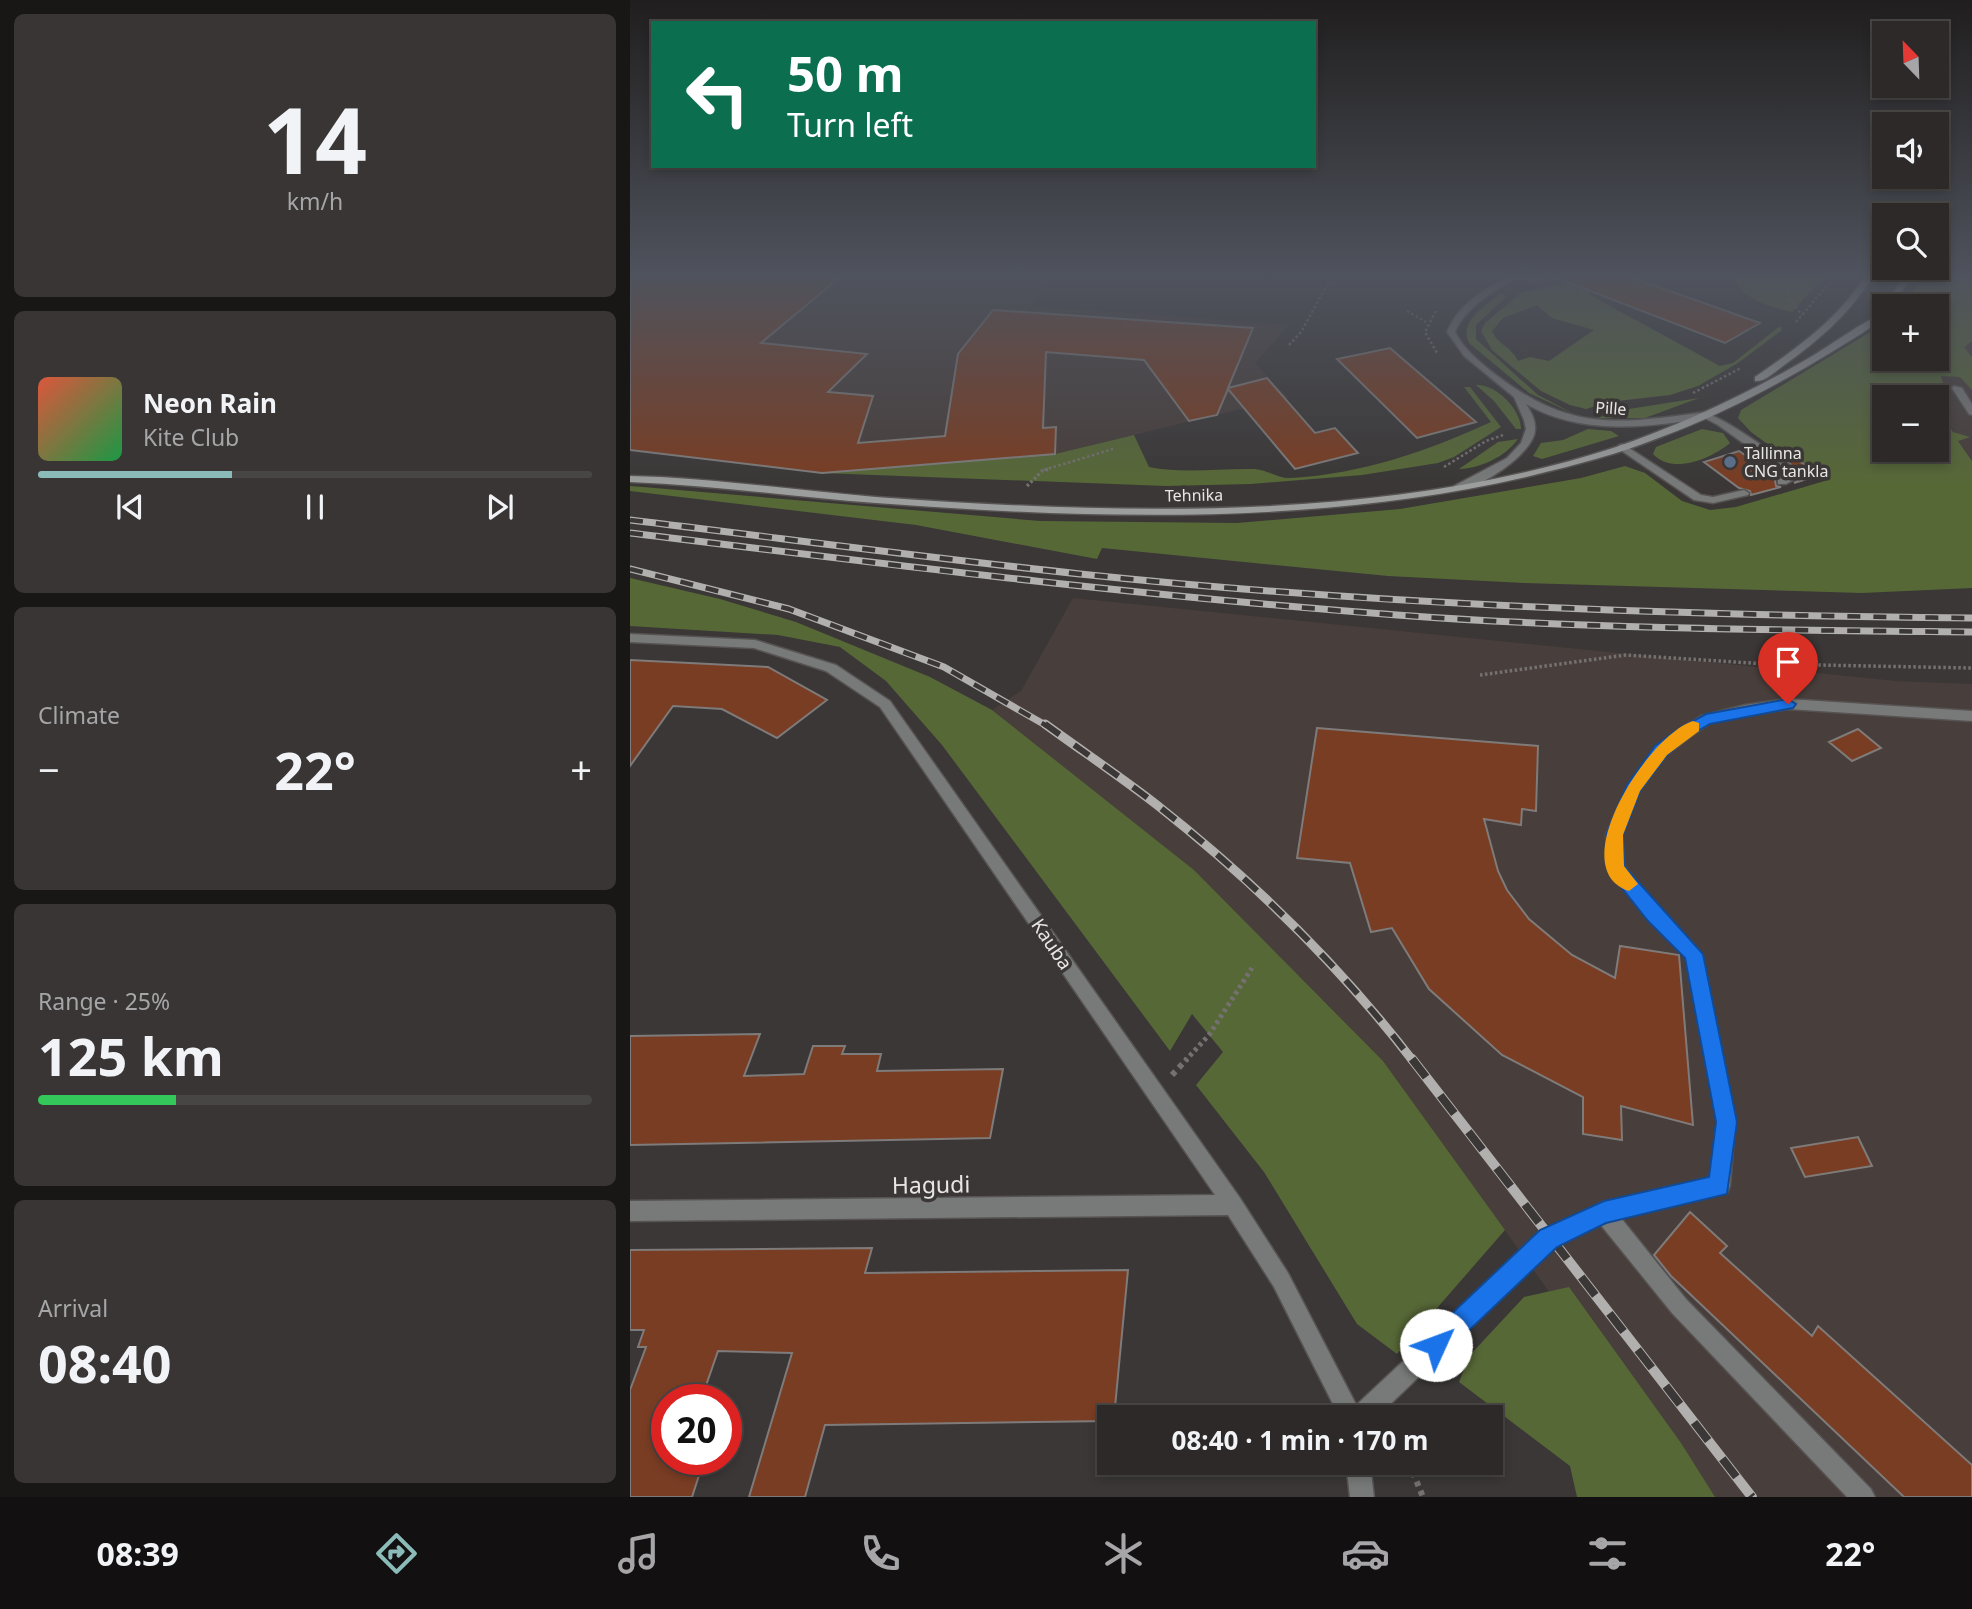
<!DOCTYPE html>
<meta charset="utf-8">
<style>
:root{--surface:#2c2928;--page:#383534;--text:#f1f3f6;--muted:#a6a6a8;--line:#484545;--accent:#8bbbb9}
body{margin:0;font-family:"Noto Sans",sans-serif;background:var(--page);color:var(--text);height:100vh;display:flex;flex-direction:column;font-size:26px;white-space:nowrap}
*{box-sizing:border-box;margin:0}
p{font-size:23px;color:var(--muted)}
.icon{flex:none;width:38px;height:38px;fill:none;stroke:currentColor;stroke-width:2;stroke-linecap:round;stroke-linejoin:round}
.map{position:relative;flex:1;overflow:hidden}
.sheet{display:flex;flex-direction:column;gap:14px;padding:14px;background:#181716;width:630px}
.sheet>*{flex:none}
.hud{position:absolute;left:21px;top:21px;width:665px;height:147px;border-radius:0px;box-shadow:0 4px 10px #0003,0 0 0 2px var(--line);background:#0b6e4f;color:#fff;overflow:hidden}
.needle{width:46px;rotate:337deg}
.tools{position:absolute;left:1242px;top:21px;display:grid;gap:14px}
.tools a{display:grid;place-items:center;width:77px;height:77px;border-radius:0px;background:var(--surface);box-shadow:0 4px 10px #0003,0 0 0 2px var(--line);font-size:35px}
.speed{position:absolute;left:21px;top:1384px;display:flex;gap:14px;font-size:35px;font-weight:700;text-align:center}
.speed>*{display:grid;place-content:center;width:91px;height:91px;border-radius:50%;background:var(--surface);box-shadow:0 4px 10px #0003,0 0 0 2px var(--line);line-height:1}
.speed .limit{border:10px solid #d22;background:#fff;color:#111}
.pin{position:absolute;display:grid;place-items:center;width:60px;height:60px;color:#fff;margin:-72px -30px;border-radius:50% 50% 50% 0;rotate:-45deg;box-shadow:0 0 7px #0007}
.pin .icon{rotate:45deg}
.me{position:absolute;width:77px;margin:-38px;rotate:47deg;stroke-linejoin:round;filter:drop-shadow(0 0 5px #0008)}
.turn{display:flex;align-items:center;gap:24px;height:147px;padding:0 21px;font-size:32px}
.turn .icon{width:91px;height:91px;stroke-width:2.5}
.turn b{display:block;font-size:49px;line-height:60px}
.big{font-size:52px;font-weight:700;line-height:1.1}
.sheet .widget{flex:1;display:flex;flex-direction:column;justify-content:center;gap:10px;min-width:0;padding:0 24px;border-radius:10px;background:var(--page)}
.sheet .dial{align-items:center;gap:0}
.dial b{font-size:91px;line-height:1}
.song{display:flex;align-items:center;gap:21px}
.cover{width:84px;height:84px;border-radius:10px;background:linear-gradient(135deg,hsl(10 70% 55%),hsl(140 70% 35%))}
.played{height:7px;border-radius:4px;background:linear-gradient(90deg,var(--accent) 35%,var(--line) 35%)}
.keys{display:flex;justify-content:space-around;direction:ltr}
.heat{display:flex;justify-content:space-between;align-items:center;font-size:38px;direction:ltr}
.charge{height:10px;border-radius:5px;background:linear-gradient(90deg,#34c759 25%,var(--line) 0)}
.trip{position:absolute;left:467px;top:1405px;width:406px;height:70px;border-radius:0px;background:var(--surface);box-shadow:0 4px 10px #0003,0 0 0 2px var(--line);font-weight:700;line-height:70px;text-align:center}
.tab-bar{display:flex;height:112px;justify-content:space-around;align-items:center;background:#121010;color:var(--muted)}
.tab-bar .icon{width:49px;height:49px}
.tab-bar .active{color:var(--accent)}
.tab-bar b{font-size:32px;color:var(--text)}
main{display:flex;flex:1;min-height:0}
.map>svg:first-child{display:block}
.built{fill:#483e3b}
.green{fill:#576837;fill-rule:evenodd}
.building{fill:#793d23;stroke:#7e7b7a;stroke-width:2}
.lines{fill:none;stroke-linecap:round;stroke-linejoin:round}
.service-casing{stroke:#565352;stroke-width:3}
.minor-casing{stroke:#565352;stroke-width:3}
.secondary-casing{stroke:#565352;stroke-width:3}
.path-far3{stroke:#747170;stroke-width:2.5;stroke-dasharray:2.5 2.5;stroke-linecap:butt}
.path-far2{stroke:#747170;stroke-width:3.5;stroke-dasharray:2.5 2.5;stroke-linecap:butt}
.path-far1{stroke:#747170;stroke-width:5;stroke-dasharray:3.5 3.5;stroke-linecap:butt}
.path{stroke:#747170;stroke-width:6;stroke-dasharray:5 5;stroke-linecap:butt}
.service{fill:#787979;fill-rule:evenodd}
.minor{fill:#787979;fill-rule:evenodd}
.secondary{fill:#9c9e9d;fill-rule:evenodd}
.rail-far2-casing{stroke:#b2b0af;stroke-width:7}
.rail-far1-casing{stroke:#b2b0af;stroke-width:9}
.rail-casing{stroke:#b2b0af;stroke-width:10}
.rail-far2{stroke:#3a3736;stroke-width:4.5;stroke-dasharray:13;stroke-linecap:butt}
.rail-far1{stroke:#3a3736;stroke-width:6;stroke-dasharray:18;stroke-linecap:butt}
.rail{stroke:#3a3736;stroke-width:8;stroke-dasharray:23;stroke-linecap:butt}
.route{fill:#1a73e8;stroke:#114b97;stroke-width:2}
.slow{fill:#f59e0b}
.service-dot{fill:#5c6f8a;stroke:#3a3736;stroke-width:2.5}
.labels{text-anchor:middle;dominant-baseline:central;stroke-width:7;stroke-linejoin:round;paint-order:stroke}
.far-street-label{font-size:16px;fill:#e8e6e5;stroke:#3a3736}
.far-poi-label{font-size:16px;fill:#e8e6e5;stroke:#3a3736;text-anchor:start}
.street-label{font-size:19px;fill:#e8e6e5;stroke:#3a3736}
.near-street-label{font-size:23px;fill:#e8e6e5;stroke:#3a3736}
</style>
<main>
<section class="sheet">
<div class="widget dial"><b>14</b><p>km/h</p></div>
<div class="widget">
<div class="song"><i class="cover"></i><div><b>Neon Rain</b><p>Kite Club</p></div></div>
<div class="played"></div>
<div class="keys"><svg class="icon" aria-label="previous" viewBox="0 0 24 24"><path d="M18 5L8 12l10 7zM5 5v14"/></svg><svg class="icon" aria-label="pause" viewBox="0 0 24 24"><path d="M8 5v14M16 5v14"/></svg><svg class="icon" aria-label="next" viewBox="0 0 24 24"><path d="M6 5l10 7-10 7zM19 5v14"/></svg></div>
</div>
<div class="widget"><p>Climate</p>
<div class="heat"><a>−</a><b class="big">22°</b><a>+</a></div>
</div>
<div class="widget"><p>Range · 25%</p><b class="big">125 km</b><div class="charge"></div></div>
<div class="widget"><p>Arrival</p><b class="big">08:40</b></div>
</section>
<div class="map">
<svg width="1342" height="1497" viewBox="0 0 1342 1497">
<rect width="100%" height="100%" fill="#3a3736"/>
<!-- built -->
<path class="built" d="M 0,274 L 426,274 L 402,306 L 659,325 L 625,363 L 658,398 L 425,454 L 192,473 L 0,450 Z
M 1342,328 L 1342,461 L 1328,441 L 1307,397 L 1304,397 L 1282,359 L 1307,359 Z
M 443,598 L 1266,681 L 1342,684 L 1342,1497 L 1060,1497 L 930,1307 L 753,1061 L 564,870 L 362,710 L 391,691 Z"/>
<!-- green -->
<path class="green" d="M 952,274 L 973,274 L 958,294 L 1090,366 L 1103,363 L 1150,326 L 1152,330 L 1108,363 L 1068,386 L 1040,395 L 979,402 L 956,409 L 940,405 L 911,391 L 862,350 L 851,331 L 855,323 L 891,293 L 964,276 ZM 907,305 L 922,318 L 964,330 L 919,361 L 900,357 L 888,361 C 882,347 868,345 862,331 L 873,318 Z
M 1104,274 L 1197,274 L 1162,312 C 1141,307 1108,299 1104,274 Z
M 1295,274 L 1342,274 L 1342,341 L 1334,347 L 1342,357 L 1342,390 L 1330,377 L 1311,376 L 1313,383 L 1296,383 L 1304,397 L 1255,397 L 1255,450 L 1307,450 L 1307,403 L 1323,432 L 1340,437 L 1328,441 L 1342,461 L 1342,588 L 1232,593 L 894,583 L 758,576 L 472,548 L 467,559 L 286,525 L 0,491 L 0,486 L 13,487 L 410,521 L 607,523 L 770,509 L 951,478 L 995,466 L 1015,473 L 1052,501 L 1080,510 L 1106,507 L 1198,480 L 1150,446 L 1143,448 L 1121,432 L 1108,418 L 1111,410 L 1255,323 L 1255,359 L 1307,359 L 1307,306 L 1273,306 Z
M 871,293 L 876,297 L 846,325 L 846,339 L 908,395 L 946,415 L 899,393 L 839,343 C 828,321 856,306 871,293 Z
M 846,385 C 866,384 891,409 891,429 L 886,429 L 864,401 Z
M 834,387 L 840,387 L 871,427 L 824,457 L 808,463 L 732,475 L 621,484 L 536,486 L 192,473 L 425,454 L 504,435 L 519,467 C 555,474 589,468 625,469 C 638,470 649,479 661,478 C 731,474 798,451 861,422 Z
M 1069,398 L 1015,418 L 968,418 L 986,411 Z
M 958,429 L 981,431 L 989,436 L 912,459 L 903,456 L 911,443 L 933,440 Z
M 1072,429 L 1093,433 L 1100,443 C 1081,459 1042,475 1023,454 L 1026,447 Z
M 888,439 C 875,457 851,468 829,469 L 868,442 Z
M 0,578 L 90,599 L 166,622 L 300,677 L 362,710 L 564,870 L 753,1061 L 875,1230 L 767,1354 L 727,1324 L 634,1172 L 566,1085 L 593,1052 L 562,1014 L 540,1051 L 312,745 L 256,681 L 210,647 L 148,635 L 0,626 Z
M 939,1287 L 1051,1443 L 1085,1497 L 947,1497 L 940,1466 L 829,1382 L 840,1355 L 894,1297 Z"/>
<!-- building -->
<path class="building" d="M 0,274 L 214,274 L 131,343 L 237,354 L 198,392 L 243,396 L 228,443 L 315,436 L 328,354 L 363,310 L 623,328 L 598,388 L 637,378 L 685,433 L 705,428 L 728,453 L 665,469 L 598,389 L 587,415 L 559,421 L 514,360 L 416,352 L 413,428 L 426,427 L 425,454 L 192,473 L 0,450 Z
M 929,274 L 992,274 L 1130,323 L 1095,343 L 924,277 Z
M 760,348 L 846,422 L 787,438 L 707,359 Z
M 1109,451 L 1128,464 L 1136,462 L 1153,475 L 1145,480 L 1146,486 L 1151,487 L 1121,495 L 1120,491 L 1109,488 L 1074,462 Z
M 1160,455 L 1190,475 L 1164,483 L 1174,476 L 1152,457 Z
M 0,660 L 138,667 L 197,700 L 147,738 L 92,709 L 43,706 L 0,766 Z
M 687,728 L 908,746 L 906,811 L 892,809 L 891,825 L 854,819 L 868,871 L 877,890 L 899,919 L 942,955 L 985,978 L 990,946 L 1049,955 L 1063,1125 L 991,1106 L 992,1140 L 953,1134 L 953,1097 L 872,1055 L 799,989 L 762,928 L 741,932 L 720,863 L 667,858 Z
M 1228,729 L 1251,748 L 1222,761 L 1199,742 Z
M 130,1034 L 114,1076 L 174,1074 L 183,1046 L 215,1046 L 212,1054 L 251,1054 L 247,1071 L 373,1069 L 360,1138 L 0,1145 L 0,1036 Z
M 1228,1137 L 1242,1166 L 1175,1177 L 1161,1148 Z
M 1060,1212 L 1097,1246 L 1090,1253 L 1182,1336 L 1188,1326 L 1342,1465 L 1342,1497 L 1274,1497 L 1041,1276 L 1024,1255 Z
M 242,1248 L 235,1273 L 498,1270 L 484,1418 L 480,1418 L 480,1421 L 195,1425 L 175,1497 L 119,1497 L 162,1353 L 88,1351 L 71,1400 L 37,1400 L 37,1460 L 74,1460 L 62,1497 L 0,1497 L 0,1390 L 16,1347 L 8,1347 L 14,1330 L 0,1330 L 0,1250 Z"/>
<g class="lines">
<defs>
<path id="service" d="M 1324,386 L 1332,388 L 1342,404 L 1342,415 L 1339,414 L 1322,388 Z
M 1073,413 C 1087,412 1159,463 1171,476 L 1156,484 L 1148,484 L 1148,480 L 1158,475 L 1088,425 L 1073,417 Z
M 993,444 L 1071,495 L 1083,497 L 1114,490 L 1119,493 L 1118,495 L 1083,503 L 1064,500 L 989,449 L 989,445 Z
M 1158,699 L 1342,711 L 1342,721 L 1158,709 L 1115,715 L 1080,723 L 1061,736 L 1036,755 L 1009,791 L 992,835 L 994,866 L 1031,910 L 1072,954 L 1105,1122 L 1100,1186 L 1097,1193 L 991,1218 L 1056,1299 L 1241,1489 L 1245,1497 L 1217,1497 L 1042,1313 L 970,1224 L 925,1246 L 746,1418 L 718,1418 L 721,1410 L 911,1232 L 973,1202 L 1081,1178 L 1087,1122 L 1056,957 L 1019,920 L 981,872 L 978,868 L 976,835 L 998,785 L 1026,747 L 1071,716 L 1115,705 Z"/>
<path id="minor" d="M 872,274 L 904,277 L 914,274 L 926,274 L 905,282 L 886,278 C 863,292 836,306 825,332 C 834,350 851,363 866,375 C 941,432 988,424 1076,412 L 1081,415 C 1073,420 1060,420 1050,422 C 997,429 943,431 896,404 C 901,412 906,420 905,430 C 904,454 846,492 824,490 L 824,486 L 877,458 L 891,443 L 896,429 L 894,420 L 884,397 L 834,356 L 817,332 C 828,305 853,290 878,277 Z
M 0,634 L 125,640 L 206,665 L 260,701 L 610,1198 L 658,1273 L 733,1418 L 710,1418 L 644,1287 L 598,1215 L 0,1221 L 0,1201 L 585,1195 L 250,707 L 196,671 L 124,648 L 0,642 Z
M 716,1463 L 740,1463 L 744,1497 L 720,1497 Z"/>
<path id="secondary" d="M 1236,274 L 1244,274 C 1221,313 1189,340 1153,366 C 1144,372 1135,382 1125,381 L 1125,377 C 1167,348 1209,319 1236,274 Z
M 1274,274 L 1282,274 L 1264,306 L 1256,306 Z
M 1255,312 L 1255,318 C 1184,365 1111,407 1031,437 C 989,454 945,465 900,476 C 687,526 464,519 246,503 C 164,497 83,485 0,482 L 0,476 L 31,477 C 103,481 174,491 246,497 C 486,514 752,523 983,448 C 1051,425 1117,394 1179,358 C 1204,343 1229,324 1255,312 Z"/>
</defs>
<!-- service casing -->
<use href="#service" class="service-casing"/>
<!-- minor casing -->
<use href="#minor" class="minor-casing"/>
<!-- secondary casing -->
<use href="#secondary" class="secondary-casing"/>
<!-- path-far3 -->
<path class="path-far3" d="M 1154,274 L 1160,299 L 1172,315
M 777,311 L 796,322
M 806,311 L 795,332 L 807,353
M 1166,322 L 1207,274
M 659,345 L 671,332 L 696,287 L 716,277
M 1063,393 L 1111,368
M 814,467 L 856,441 L 873,435
M 414,470 L 483,449"/>
<!-- path-far2 -->
<path class="path-far2" d="M 397,486 L 412,471 L 419,469
M 850,675 L 996,655 L 1136,664 L 1342,668"/>
<!-- path-far1 -->
<path class="path-far1" d="M 555,1061 L 579,1035 L 622,968"/>
<!-- path -->
<path class="path" d="M 542,1075 L 557,1059
M 779,1463 L 793,1497"/>
<!-- service -->
<use href="#service" class="service"/>
<!-- minor -->
<use href="#minor" class="minor"/>
<!-- secondary -->
<use href="#secondary" class="secondary"/>
<defs>
<path id="rail-far2" d="M 0,520 C 150,538 300,558 450,574 C 746,605 1044,615 1342,618
M 0,533 C 255,564 510,596 767,615 C 958,629 1151,630 1342,632
M 0,569 L 159,609 L 314,667 L 417,726"/>
<path id="rail-far1" d="M 415,724 C 452,751 491,777 527,805 C 621,879 710,966 783,1061"/>
<path id="rail" d="M 782,1059 L 1122,1497"/>
</defs>
<!-- rail-far2 casing -->
<use href="#rail-far2" class="rail-far2-casing"/>
<!-- rail-far1 casing -->
<use href="#rail-far1" class="rail-far1-casing"/>
<!-- rail casing -->
<use href="#rail" class="rail-casing"/>
<!-- rail-far2 -->
<use href="#rail-far2" class="rail-far2"/>
<!-- rail-far1 -->
<use href="#rail-far1" class="rail-far1"/>
<!-- rail -->
<use href="#rail" class="rail"/>
</g>
<!-- sky -->
<linearGradient id="sky" x2="0" y2="1"><stop stop-color="#201e1e"/><stop offset="0.57" stop-color="#4f535d"/><stop offset="1" stop-color="#4f535d" stop-opacity="0"/></linearGradient>
<rect width="1342" height="484" fill="url(#sky)"/>
<!-- route -->
<path class="route" d="M 1158,699 L 1166,704 L 1163,708 L 1080,724 L 1061,735 L 1037,755 L 1010,791 L 993,835 L 994,866 L 1073,954 L 1107,1122 L 1097,1194 L 976,1223 L 927,1247 L 814,1354 L 806,1358 L 797,1354 L 793,1345 L 797,1337 L 910,1230 L 974,1201 L 1079,1177 L 1086,1122 L 1055,958 L 1018,921 L 980,873 L 976,835 L 997,785 L 1025,746 L 1050,728 L 1076,714 Z"/>
<!-- slow -->
<path class="slow" d="M 1063,721 L 1069,723 L 1069,731 L 1037,755 L 1010,791 L 993,835 L 994,866 L 1008,884 L 999,891 C 932,869 1018,735 1063,721 Z"/>
<!-- markers -->
<circle class="service-dot" cx="1100" cy="462" r="7"/>
<g class="labels">
<!-- far-street labels -->
<g class="far-street-label">
<text transform="translate(981 408) rotate(4)">Pille</text>
<text transform="translate(564 495) rotate(-1)">Tehnika</text>
</g>
<!-- far-poi labels -->
<g class="far-poi-label">
<text x="1114" y="453">Tallinna<tspan x="1114" dy="18">CNG tankla</tspan></text>
</g>
<!-- street labels -->
<g class="street-label">
<text transform="translate(422 944) rotate(56)">Kauba</text>
</g>
<!-- near-street labels -->
<g class="near-street-label">
<text transform="translate(301 1184) rotate(-1)">Hagudi</text>
</g>
</g>
</svg>
<div class="tools">
<a><svg class="needle" viewBox="-14 -14 28 28"><path d="M0-13l5 13h-10z" fill="#e53935"/><path d="M0 13l5-13h-10z" fill="#a6a6a8"/></svg></a>
<a><svg class="icon" aria-label="sound" viewBox="0 0 24 24"><path d="M4 9h4l5-4v14l-5-4H4zM17 9q2 3 0 6"/></svg></a>
<a><svg class="icon" aria-label="search" viewBox="0 0 24 24"><circle cx="10" cy="10" r="6"/><path d="M15 15l6 6"/></svg></a>
<a>+</a>
<a>−</a>
</div>
<div class="speed"><div class="limit">20</div></div>
<div class="pin" style="left:1158px;top:704px;background:#d93025"><svg class="icon" aria-label="arrive" viewBox="0 0 24 24"><path d="M6 21V4h12l-3 4 3 4H6"/></svg></div>
<svg class="me" style="left:806px;top:1345px" viewBox="-20 -20 40 40"><circle r="19" fill="#fff"/><path d="M0-13L10 11 0 6-10 11z" fill="#1a73e8"/></svg>
<div class="trip">08:40 · 1 min · 170 m</div>
<div class="hud">
<div class="turn"><svg class="icon" aria-label="left" viewBox="0 0 24 24"><path d="M17 20v-9H6M10 6l-5 5 5 5"/></svg><div><b>50 m</b>Turn left</div></div>
</div>
</div>
</main>
<nav class="tab-bar">
<b>08:39</b>
<svg class="icon active" aria-label="directions" viewBox="0 0 24 24"><path d="M12 3l9 9-9 9-9-9zM9 14v-3h6M13 9l2 2-2 2"/></svg>
<svg class="icon" aria-label="music" viewBox="0 0 24 24"><path d="M9 18V5l10-2v13"/><circle cx="6" cy="18" r="3"/><circle cx="16" cy="16" r="3"/></svg>
<svg class="icon" aria-label="phone" viewBox="0 0 24 24"><path d="M5 4h4l2 5-3 2q2 4 5 5l2-3 5 2v4C11 20 4 13 5 4z"/></svg>
<svg class="icon" aria-label="climate" viewBox="0 0 24 24"><path d="M12 3v18M4 7l16 10M4 17L20 7"/></svg>
<svg class="icon" aria-label="car" viewBox="0 0 24 24"><path d="M5 17H2v-5l4-1 3-4h7l3 4 3 1v5h-3M9 17h6M6 11h13"/><circle cx="7" cy="17" r="2"/><circle cx="17" cy="17" r="2"/></svg>
<svg class="icon" aria-label="filters" viewBox="0 0 24 24"><path d="M4 7h16M4 17h16"/><circle cx="9" cy="7" r="2"/><circle cx="15" cy="17" r="2"/></svg>
<b>22°</b>
</nav>
